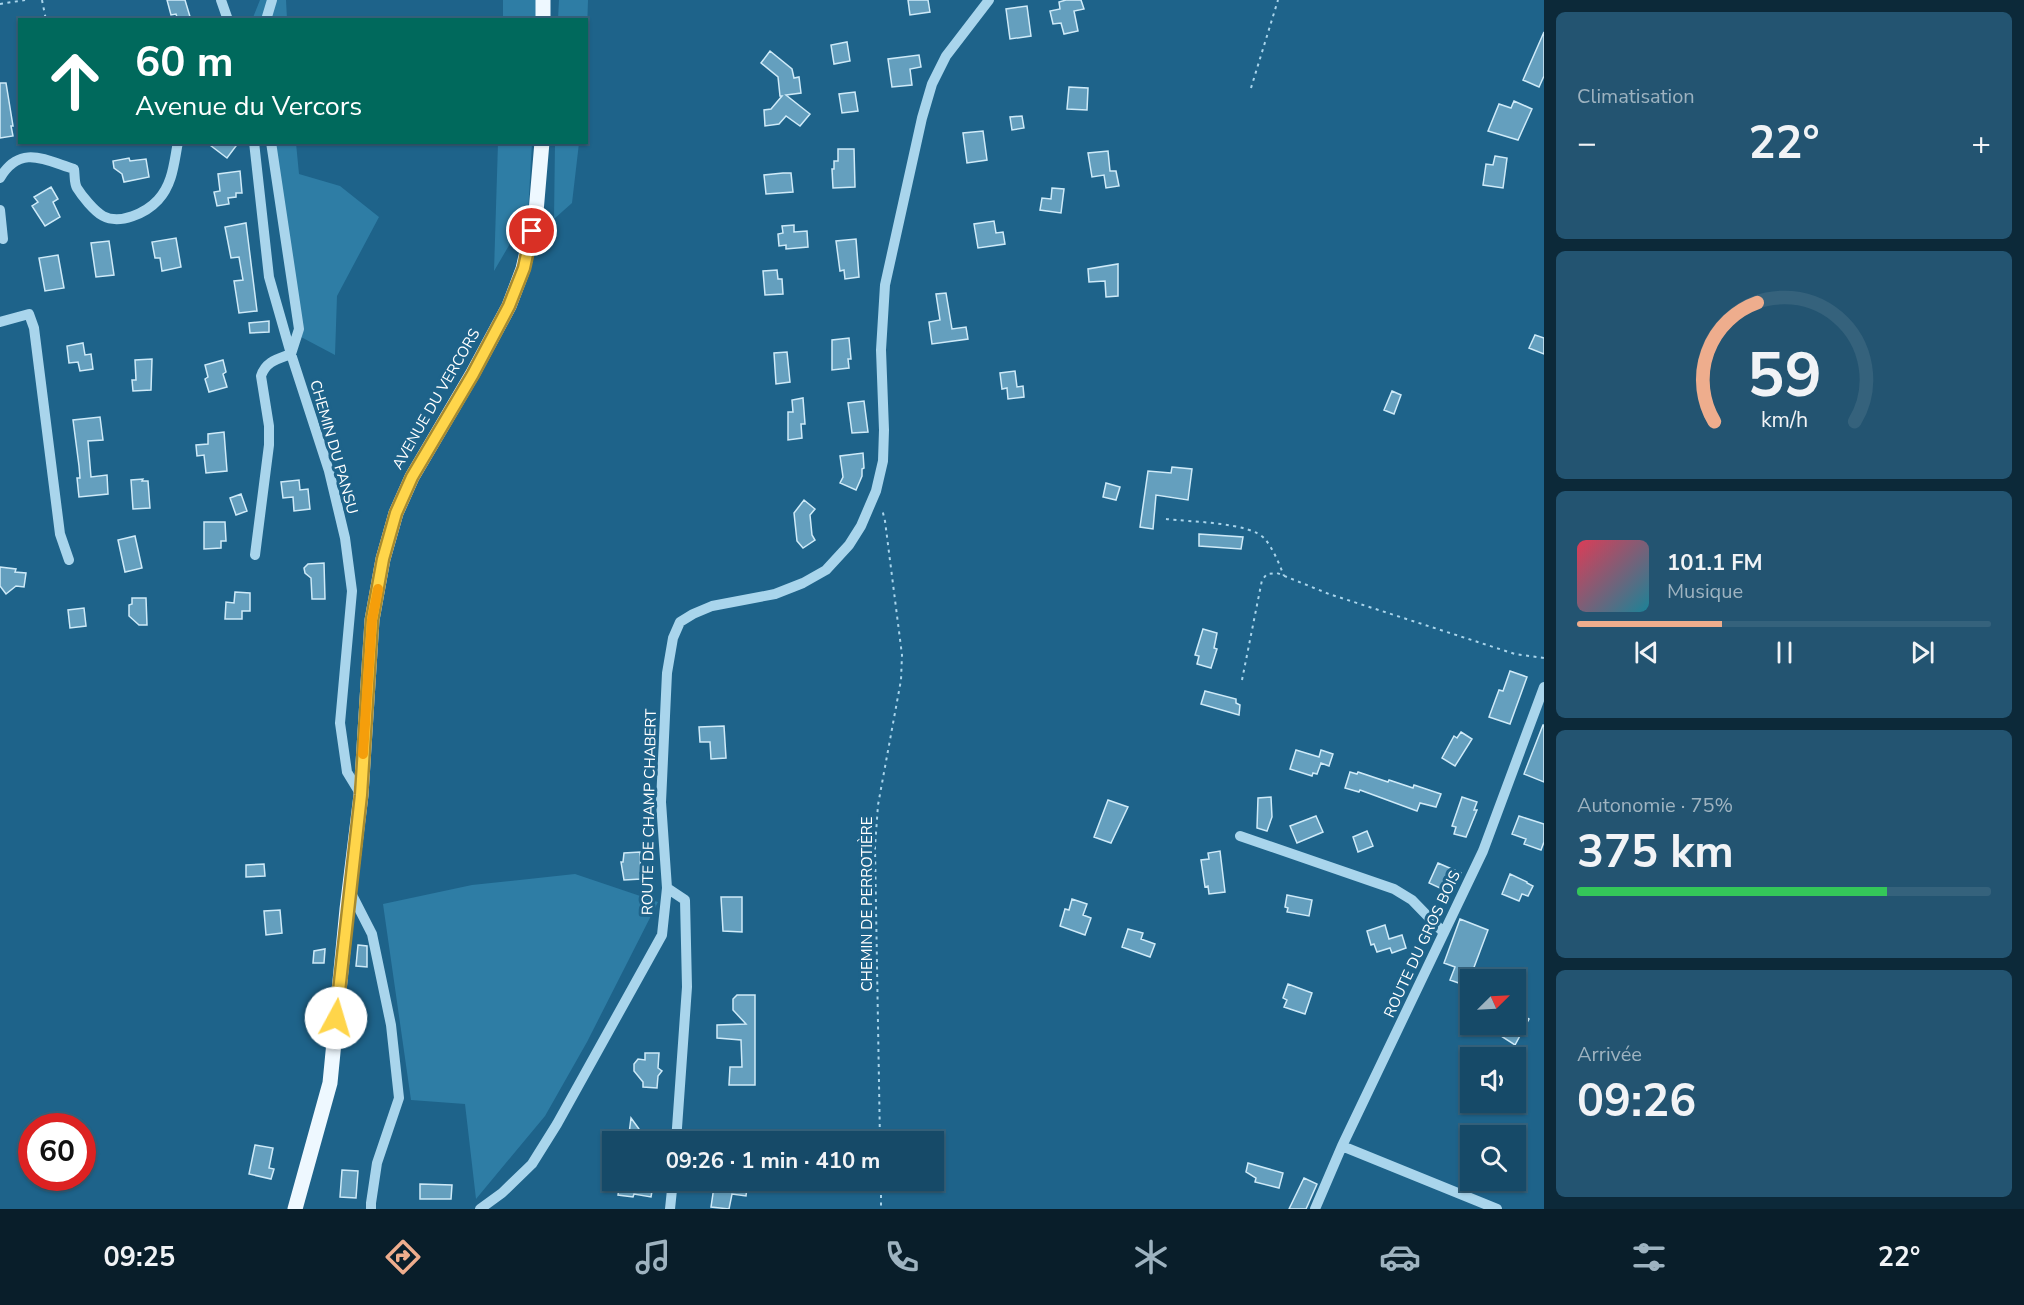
<!DOCTYPE html>
<html lang="fr">
<meta charset="utf-8">
<style>
:root{--surface:#164a68;--page:#235471;--text:#f1f3f6;--muted:#9eb3c0;--line:#35627c;--accent:#eead8d}
body{margin:0;font-family:"Nunito Sans",sans-serif;background:var(--page);color:var(--text);height:100vh;display:flex;flex-direction:column;font-size:22px;white-space:nowrap}
*{box-sizing:border-box;margin:0}
p{font-size:20px;color:var(--muted)}
.icon{flex:none;width:33px;height:33px;fill:none;stroke:currentColor;stroke-width:2;stroke-linecap:round;stroke-linejoin:round}
.map{position:relative;flex:1;overflow:hidden}
.details{display:flex;flex-direction:column;gap:12px;padding:12px;background:#0c2939;width:480px}
.details>*{flex:none}
.banner{position:absolute;left:18px;top:18px;width:570px;height:126px;border-radius:0px;box-shadow:0 2px 4px #0004,0 0 0 2px var(--line);background:#00695c;color:#fff;overflow:hidden}
.needle{width:39px;rotate:66deg}
.tools{position:absolute;left:1460px;top:969px;display:grid;gap:12px}
.tools a{display:grid;place-items:center;width:66px;height:66px;border-radius:0px;background:var(--surface);box-shadow:0 2px 4px #0004,0 0 0 2px var(--line);font-size:30px}
.speed{position:absolute;left:18px;top:1113px;display:flex;gap:12px;font-size:30px;font-weight:700;text-align:center}
.speed>*{display:grid;place-content:center;width:78px;height:78px;border-radius:50%;background:var(--surface);box-shadow:0 2px 4px #0004,0 0 0 2px var(--line);line-height:1}
.speed .limit{border:9px solid #d22;background:#fff;color:#111}
.pin{position:absolute;display:grid;place-items:center;width:51px;height:51px;color:#fff;margin:-26px;border:3px solid #fff;border-radius:50%;box-shadow:0 2px 6px #0007}
.me{position:absolute;width:66px;margin:-33px;rotate:6deg;stroke-linejoin:round;filter:drop-shadow(0 0 4px #0008)}
.turn{display:flex;align-items:center;gap:21px;height:126px;padding:0 18px;font-size:27px}
.turn .icon{width:78px;height:78px;stroke-width:2.5}
.turn b{display:block;font-size:42px;line-height:51px}
.big{font-size:45px;font-weight:700;line-height:1.1}
.details .tile{flex:1;display:flex;flex-direction:column;justify-content:center;gap:9px;min-width:0;padding:0 21px;border-radius:9px;background:var(--page)}
.details .dial{align-items:center;gap:0}
.dial svg{height:156px;overflow:visible;fill:none;stroke:var(--line);stroke-width:7;stroke-linecap:round;text-anchor:middle}
.dial text{fill:var(--text);stroke:none}
.song{display:flex;align-items:center;gap:18px}
.cover{width:72px;height:72px;border-radius:9px;background:linear-gradient(135deg,hsl(350 70% 55%),hsl(190 70% 35%))}
.played{height:6px;border-radius:3px;background:linear-gradient(90deg,var(--accent) 35%,var(--line) 35%)}
.keys{display:flex;justify-content:space-around;direction:ltr}
.heat{display:flex;justify-content:space-between;align-items:center;font-size:33px;direction:ltr}
.charge{height:9px;border-radius:4px;background:linear-gradient(90deg,#34c759 75%,var(--line) 0)}
.trip{position:absolute;left:602px;top:1131px;width:342px;height:60px;border-radius:0px;background:var(--surface);box-shadow:0 2px 4px #0004,0 0 0 2px var(--line);font-weight:700;line-height:60px;text-align:center}
.tab-bar{display:flex;height:96px;justify-content:space-around;align-items:center;background:#091e2a;color:var(--muted)}
.tab-bar .icon{width:42px;height:42px}
.tab-bar .current{color:var(--accent)}
.tab-bar b{font-size:27px;color:var(--text)}
main{display:flex;flex:1;min-height:0}
.map>svg:first-child{display:block}
.green{fill:#2e7da5}
.building{fill:#649fbe;stroke:#ceeaf8;stroke-width:1.5}
.lines{fill:none;stroke-linecap:round;stroke-linejoin:round}
.path{stroke:#a9d5ec;stroke-width:2;stroke-dasharray:3 4.5;stroke-linecap:butt}
.minor{stroke:#a9d5ec;stroke-width:10}
.major{stroke:#eef8ff;stroke-width:15}
.route-casing{stroke:#a68a30;stroke-width:15}
.route{stroke:#ffd54a;stroke-width:10}
.slow{stroke:#f59e0b;stroke-width:10}
.labels{text-anchor:middle;dominant-baseline:central;stroke-width:6;stroke-linejoin:round;paint-order:stroke}
.street-label{font-size:15px;fill:#fff;stroke:#1e638a}
</style>
<main>
<div class="map">
<svg width="1544" height="1209" viewBox="0 0 1544 1209">
<rect width="100%" height="100%" fill="#1e638a"/>
<!-- green -->
<path class="green" d="M 260,0 L 286,0 L 287,19 L 252,20 Z
M 503,0 L 538,0 L 537,19 L 503,20 Z
M 559,0 L 588,0 L 587,31 L 586,20 L 558,19 Z
M 268,143 L 296,143 L 299,174 L 340,186 L 379,217 L 337,296 L 335,355 L 301,337 Z
M 498,143 L 532,143 L 528,213 L 494,271 Z
M 555,143 L 579,143 L 572,203 L 554,219 Z
M 575,874 L 658,902 L 587,1042 L 545,1116 L 476,1199 L 465,1104 L 411,1100 L 383,904 L 472,885 Z"/>
<!-- building -->
<path class="building" d="M 167,0 L 185,0 L 191,20 L 178,20 L 176,14 L 171,15 Z
M 908,0 L 928,0 L 930,12 L 910,15 Z
M 1066,0 L 1081,0 L 1084,9 L 1074,11 L 1078,31 L 1064,34 L 1061,23 L 1053,24 L 1050,11 L 1060,9 L 1059,2 Z
M 1027,6 L 1031,36 L 1010,39 L 1006,9 Z
M 1544,32 L 1544,76 L 1539,87 L 1523,80 Z
M 847,42 L 850,61 L 834,64 L 831,45 Z
M 770,51 L 792,69 L 794,78 L 799,77 L 801,93 L 786,95 L 810,114 L 800,126 L 786,116 L 779,124 L 765,126 L 764,110 L 771,109 L 782,96 L 780,96 L 778,77 L 761,63 Z
M 919,55 L 921,67 L 910,69 L 912,85 L 892,87 L 888,59 Z
M 0,83 L 6,83 L 13,126 L 11,126 L 13,136 L 0,138 Z
M 1069,87 L 1088,88 L 1087,110 L 1067,109 Z
M 855,92 L 858,111 L 842,113 L 839,94 Z
M 1514,101 L 1532,109 L 1518,140 L 1488,131 L 1499,104 L 1511,108 Z
M 1022,116 L 1024,128 L 1012,130 L 1010,117 Z
M 983,131 L 987,160 L 967,163 L 963,133 Z
M 206,142 L 230,142 L 236,146 L 227,158 Z
M 838,149 L 854,149 L 855,187 L 833,188 L 832,169 L 834,169 L 834,161 L 838,161 Z
M 1108,151 L 1110,171 L 1116,171 L 1119,186 L 1106,188 L 1104,175 L 1092,177 L 1088,153 Z
M 1495,156 L 1507,158 L 1503,188 L 1483,185 L 1486,164 L 1493,165 Z
M 129,158 L 130,161 L 146,159 L 149,177 L 124,182 L 122,174 L 114,168 L 113,161 Z
M 240,171 L 242,193 L 236,193 L 236,197 L 228,198 L 229,204 L 217,206 L 214,192 L 220,191 L 218,174 Z
M 783,173 L 791,173 L 793,192 L 766,194 L 764,175 Z
M 51,187 L 58,199 L 53,202 L 60,217 L 45,226 L 32,206 L 38,202 L 34,197 Z
M 1052,188 L 1064,189 L 1061,213 L 1040,210 L 1042,198 L 1051,199 Z
M 994,221 L 996,233 L 1003,232 L 1005,244 L 978,248 L 974,224 Z
M 246,223 L 257,311 L 239,313 L 234,281 L 243,280 L 239,257 L 231,258 L 225,227 Z
M 794,225 L 794,232 L 807,231 L 808,247 L 786,249 L 786,245 L 779,246 L 778,234 L 783,233 L 782,226 Z
M 176,238 L 181,267 L 162,271 L 160,258 L 155,258 L 152,242 Z
M 856,239 L 859,277 L 845,279 L 844,270 L 840,271 L 836,241 Z
M 109,241 L 114,275 L 96,277 L 91,243 Z
M 58,255 L 64,288 L 45,291 L 39,258 Z
M 1118,264 L 1118,296 L 1106,297 L 1105,281 L 1089,282 L 1088,269 Z
M 777,270 L 778,279 L 782,279 L 783,294 L 765,295 L 763,271 Z
M 946,293 L 952,329 L 966,327 L 968,339 L 932,344 L 929,322 L 940,320 L 936,294 Z
M 269,321 L 269,332 L 250,333 L 249,323 Z
M 1535,335 L 1544,338 L 1544,354 L 1529,348 Z
M 849,338 L 851,359 L 848,359 L 849,368 L 832,370 L 832,340 Z
M 83,343 L 85,355 L 91,354 L 93,369 L 80,371 L 78,362 L 69,363 L 67,346 Z
M 787,352 L 790,382 L 776,384 L 774,353 Z
M 152,359 L 151,390 L 133,391 L 132,380 L 136,380 L 135,360 Z
M 223,360 L 226,372 L 223,374 L 227,387 L 209,392 L 205,379 L 208,377 L 205,365 Z
M 1015,371 L 1017,387 L 1023,386 L 1024,397 L 1008,399 L 1007,388 L 1002,389 L 1000,373 Z
M 1392,391 L 1401,395 L 1394,414 L 1384,410 Z
M 803,398 L 805,424 L 801,424 L 802,438 L 788,440 L 788,412 L 793,412 L 792,400 Z
M 864,401 L 868,432 L 852,433 L 848,403 Z
M 100,417 L 103,440 L 88,441 L 91,477 L 107,475 L 108,494 L 79,497 L 77,478 L 80,478 L 79,466 L 73,420 Z
M 224,432 L 227,471 L 206,473 L 204,455 L 197,456 L 196,445 L 208,444 L 208,434 Z
M 863,453 L 864,468 L 862,469 L 862,476 L 856,490 L 840,483 L 843,477 L 840,456 Z
M 1172,467 L 1192,469 L 1188,500 L 1156,495 L 1153,529 L 1140,527 L 1148,471 L 1171,473 Z
M 143,479 L 142,481 L 148,481 L 150,508 L 133,509 L 131,480 Z
M 299,480 L 300,490 L 308,489 L 310,509 L 294,511 L 293,497 L 283,498 L 281,482 Z
M 1106,483 L 1120,487 L 1116,500 L 1103,497 Z
M 241,494 L 247,511 L 236,515 L 230,498 Z
M 804,500 L 815,509 L 810,515 L 812,535 L 815,540 L 803,548 L 797,541 L 794,513 Z
M 204,522 L 225,522 L 226,541 L 221,541 L 221,548 L 204,549 Z
M 1199,534 L 1243,537 L 1241,549 L 1199,546 Z
M 135,536 L 142,568 L 125,572 L 118,540 Z
M 324,563 L 325,599 L 312,599 L 311,578 L 305,573 L 304,568 L 308,564 Z
M 0,567 L 16,569 L 15,572 L 26,573 L 24,587 L 16,586 L 6,594 L 0,586 Z
M 235,592 L 250,593 L 250,611 L 242,611 L 242,619 L 225,619 L 226,602 L 234,603 Z
M 132,598 L 146,598 L 147,625 L 139,625 L 129,616 L 129,605 L 132,604 Z
M 84,608 L 86,626 L 70,628 L 68,610 Z
M 1203,629 L 1217,633 L 1214,648 L 1217,649 L 1211,668 L 1197,664 L 1199,656 L 1195,655 Z
M 1510,671 L 1527,677 L 1510,724 L 1489,717 L 1499,690 L 1503,691 Z
M 1205,691 L 1236,699 L 1236,703 L 1240,705 L 1239,715 L 1201,704 Z
M 1543,725 L 1544,725 L 1544,782 L 1524,774 Z
M 724,726 L 726,758 L 711,759 L 710,742 L 700,742 L 699,727 Z
M 1461,732 L 1472,739 L 1455,766 L 1442,758 L 1454,736 L 1457,738 Z
M 1296,750 L 1319,757 L 1321,750 L 1333,754 L 1329,766 L 1321,763 L 1317,774 L 1313,773 L 1312,776 L 1290,769 Z
M 1350,772 L 1357,774 L 1358,772 L 1388,782 L 1389,780 L 1413,788 L 1414,785 L 1441,794 L 1436,807 L 1420,803 L 1417,811 L 1360,790 L 1359,792 L 1345,788 Z
M 1271,797 L 1272,817 L 1267,831 L 1257,828 L 1258,798 Z
M 1462,797 L 1477,802 L 1474,810 L 1477,810 L 1466,837 L 1454,834 L 1456,827 L 1452,826 Z
M 1108,800 L 1128,807 L 1111,843 L 1094,837 Z
M 1316,816 L 1323,832 L 1297,843 L 1290,826 Z
M 1519,816 L 1544,824 L 1544,842 L 1541,850 L 1524,844 L 1526,839 L 1512,834 Z
M 1367,831 L 1373,846 L 1358,852 L 1353,837 Z
M 1220,851 L 1225,892 L 1209,894 L 1208,886 L 1205,887 L 1201,860 L 1209,859 L 1208,853 Z
M 640,852 L 641,879 L 624,880 L 621,862 L 623,862 L 624,853 Z
M 1438,863 L 1461,873 L 1454,890 L 1442,884 L 1440,888 L 1429,883 Z
M 264,864 L 265,876 L 246,877 L 246,865 Z
M 1510,874 L 1527,882 L 1527,883 L 1533,886 L 1528,896 L 1522,894 L 1519,901 L 1502,894 Z
M 1287,895 L 1312,900 L 1309,916 L 1287,912 L 1288,908 L 1285,907 Z
M 721,897 L 742,897 L 742,932 L 723,931 Z
M 1072,899 L 1087,904 L 1083,915 L 1091,918 L 1085,935 L 1060,926 L 1065,909 L 1069,910 Z
M 280,910 L 282,933 L 266,935 L 264,911 Z
M 1460,919 L 1488,930 L 1470,978 L 1470,987 L 1450,980 L 1455,967 L 1444,963 Z
M 1385,925 L 1389,939 L 1402,935 L 1406,948 L 1392,953 L 1390,948 L 1377,952 L 1374,944 L 1371,945 L 1367,931 Z
M 1128,929 L 1143,933 L 1141,939 L 1155,944 L 1150,957 L 1122,947 Z
M 358,945 L 367,946 L 367,967 L 356,966 Z
M 325,949 L 324,963 L 313,963 L 314,951 Z
M 1288,984 L 1312,993 L 1305,1014 L 1284,1007 L 1287,1000 L 1283,998 Z
M 737,995 L 755,995 L 755,1085 L 729,1085 L 730,1067 L 742,1067 L 741,1040 L 717,1038 L 717,1025 L 746,1024 L 733,1010 L 733,999 Z
M 1515,1011 L 1529,1019 L 1515,1045 L 1501,1036 L 1507,1024 L 1515,1024 Z
M 645,1053 L 659,1053 L 658,1068 L 662,1071 L 658,1076 L 657,1088 L 643,1087 L 643,1082 L 634,1071 L 634,1064 L 638,1059 L 645,1060 Z
M 631,1118 L 639,1129 L 649,1142 L 628,1142 Z
M 255,1145 L 273,1148 L 269,1168 L 274,1169 L 271,1179 L 249,1174 Z
M 1248,1163 L 1283,1173 L 1279,1188 L 1255,1182 L 1256,1178 L 1246,1172 Z
M 342,1170 L 358,1171 L 356,1198 L 340,1197 Z
M 1304,1178 L 1317,1184 L 1306,1209 L 1289,1209 Z
M 620,1180 L 654,1180 L 651,1197 L 634,1194 L 633,1197 L 618,1195 Z
M 715,1180 L 748,1180 L 746,1196 L 732,1194 L 729,1209 L 711,1207 Z
M 420,1184 L 452,1185 L 451,1199 L 420,1199 Z"/>
<g class="lines">
<!-- path -->
<path class="path" d="M 42,0 L 46,20
M 0,4 L 25,0
M 1251,88 L 1278,0
M 1166,519 C 1190,522 1250,522 1265,539 C 1273,549 1279,563 1284,576
M 1242,680 L 1262,580 L 1267,574 L 1277,573 L 1329,594 L 1515,654 L 1544,658
M 880,1142 L 875,847 L 878,805 L 901,680 L 902,655 L 885,521 L 882,509
M 881,1180 L 881,1209"/>
<!-- minor -->
<path class="minor" d="M 221,0 L 228,20
M 266,20 L 272,0
M 254,142 L 269,277 L 291,354 L 329,471 L 345,538 L 352,591 L 340,723 L 347,772 L 361,795
M 0,178 C 20,144 45,160 74,169 C 75,175 74,183 77,188 C 82,196 94,211 103,216 C 120,225 146,213 158,200 C 173,184 174,162 178,142
M 0,210 L 3,239
M 0,322 L 29,314 L 34,328 L 60,534 L 69,560
M 255,555 L 269,445 L 269,426 L 261,376 C 266,361 278,359 291,354 L 299,329 L 271,142
M 1240,836 L 1394,889 L 1412,900 L 1444,933
M 667,888 L 685,900 L 687,987 L 676,1142
M 350,891 L 372,934 L 391,1025 L 399,1098 L 377,1163 L 371,1203 L 371,1209
M 1342,1146 L 1497,1209
M 480,1209 L 502,1193 L 532,1164 L 557,1124 L 662,935 L 667,888 L 661,802 L 667,673 L 673,638 L 680,622 L 693,614 L 712,606 L 775,594 L 803,583 L 826,570 L 849,545 L 861,526 L 876,491 L 883,461 L 884,430 L 881,350 L 885,285 L 922,118 L 932,84 L 946,56 L 989,0
M 670,1209 L 673,1180
M 1315,1209 L 1342,1146 L 1483,851 L 1544,687"/>
<!-- major -->
<path class="major" d="M 543,20 L 543,0
M 295,1209 L 330,1083 L 347,909 L 361,795 L 372,620 L 383,559 L 396,513 L 412,477 L 473,373 L 509,306 L 523,269 L 536,212 L 542,142"/>
</g>
<g class="lines">
<defs>
<path id="route" d="M 336,1018 L 361,795 L 372,620 L 383,559 L 396,513 L 412,477 L 473,374 L 509,306 L 524,268 L 532,231"/>
</defs>
<!-- route casing -->
<use href="#route" class="route-casing"/>
<!-- route -->
<use href="#route" class="route"/>
<!-- slow -->
<path class="slow" d="M 363,754 L 372,620 L 378,589"/>
</g>
<g class="labels">
<!-- street labels -->
<g class="street-label">
<text transform="translate(436 399) rotate(-60)">AVENUE DU VERCORS</text>
<text transform="translate(334 447) rotate(74)">CHEMIN DU PANSU</text>
<text transform="translate(649 812) rotate(-89)">ROUTE DE CHAMP CHABERT</text>
<text transform="translate(867 904) rotate(-90)">CHEMIN DE PERROTIÈRE</text>
<text transform="translate(1422 944) rotate(-65)">ROUTE DU GROS BOIS</text>
</g>
</g>
</svg>
<div class="tools">
<a><svg class="needle" viewBox="-14 -14 28 28"><path d="M0-13l5 13h-10z" fill="#e53935"/><path d="M0 13l5-13h-10z" fill="#9eb3c0"/></svg></a>
<a><svg class="icon" aria-label="sound" viewBox="0 0 24 24"><path d="M4 9h4l5-4v14l-5-4H4zM17 9q2 3 0 6"/></svg></a>
<a><svg class="icon" aria-label="search" viewBox="0 0 24 24"><circle cx="10" cy="10" r="6"/><path d="M15 15l6 6"/></svg></a>
</div>
<div class="speed"><div class="limit">60</div></div>
<div class="pin" style="left:532px;top:231px;background:#d93025"><svg class="icon" aria-label="arrive" viewBox="0 0 24 24"><path d="M6 21V4h12l-3 4 3 4H6"/></svg></div>
<svg class="me" style="left:336px;top:1018px" viewBox="-20 -20 40 40"><circle r="19" fill="#fff"/><path d="M0-13L10 11 0 6-10 11z" fill="#ffd54a"/></svg>
<div class="trip">09:26 · 1 min · 410 m</div>
<div class="banner">
<div class="turn"><svg class="icon" aria-label="ahead" viewBox="0 0 24 24"><path d="M12 20V5M6 11l6-6 6 6"/></svg><div><b>60 m</b>Avenue du Vercors</div></div>
</div>
</div>
<section class="details">
<div class="tile"><p>Climatisation</p>
<div class="heat"><a>−</a><b class="big">22°</b><a>+</a></div>
</div>
<div class="tile dial"><svg viewBox="0 0 100 80">
<path d="M14 69A42 42 0 1 1 86 69"/>
<path d="M14 69A42 42 0 0 1 36 8" stroke="#eead8d"/>
<text x="50" y="56" font-size="32" font-weight="700">59</text>
<text x="50" y="72" font-size="11">km/h</text>
</svg></div>
<div class="tile">
<div class="song"><i class="cover"></i><div><b>101.1 FM</b><p>Musique</p></div></div>
<div class="played"></div>
<div class="keys"><svg class="icon" aria-label="previous" viewBox="0 0 24 24"><path d="M18 5L8 12l10 7zM5 5v14"/></svg><svg class="icon" aria-label="pause" viewBox="0 0 24 24"><path d="M8 5v14M16 5v14"/></svg><svg class="icon" aria-label="next" viewBox="0 0 24 24"><path d="M6 5l10 7-10 7zM19 5v14"/></svg></div>
</div>
<div class="tile"><p>Autonomie · 75%</p><b class="big">375 km</b><div class="charge"></div></div>
<div class="tile"><p>Arrivée</p><b class="big">09:26</b></div>
</section>
</main>
<nav class="tab-bar">
<b>09:25</b>
<svg class="icon current" aria-label="directions" viewBox="0 0 24 24"><path d="M12 3l9 9-9 9-9-9zM9 14v-3h6M13 9l2 2-2 2"/></svg>
<svg class="icon" aria-label="music" viewBox="0 0 24 24"><path d="M9 18V5l10-2v13"/><circle cx="6" cy="18" r="3"/><circle cx="16" cy="16" r="3"/></svg>
<svg class="icon" aria-label="phone" viewBox="0 0 24 24"><path d="M5 4h4l2 5-3 2q2 4 5 5l2-3 5 2v4C11 20 4 13 5 4z"/></svg>
<svg class="icon" aria-label="climate" viewBox="0 0 24 24"><path d="M12 3v18M4 7l16 10M4 17L20 7"/></svg>
<svg class="icon" aria-label="car" viewBox="0 0 24 24"><path d="M5 17H2v-5l4-1 3-4h7l3 4 3 1v5h-3M9 17h6M6 11h13"/><circle cx="7" cy="17" r="2"/><circle cx="17" cy="17" r="2"/></svg>
<svg class="icon" aria-label="filters" viewBox="0 0 24 24"><path d="M4 7h16M4 17h16"/><circle cx="9" cy="7" r="2"/><circle cx="15" cy="17" r="2"/></svg>
<b>22°</b>
</nav>
